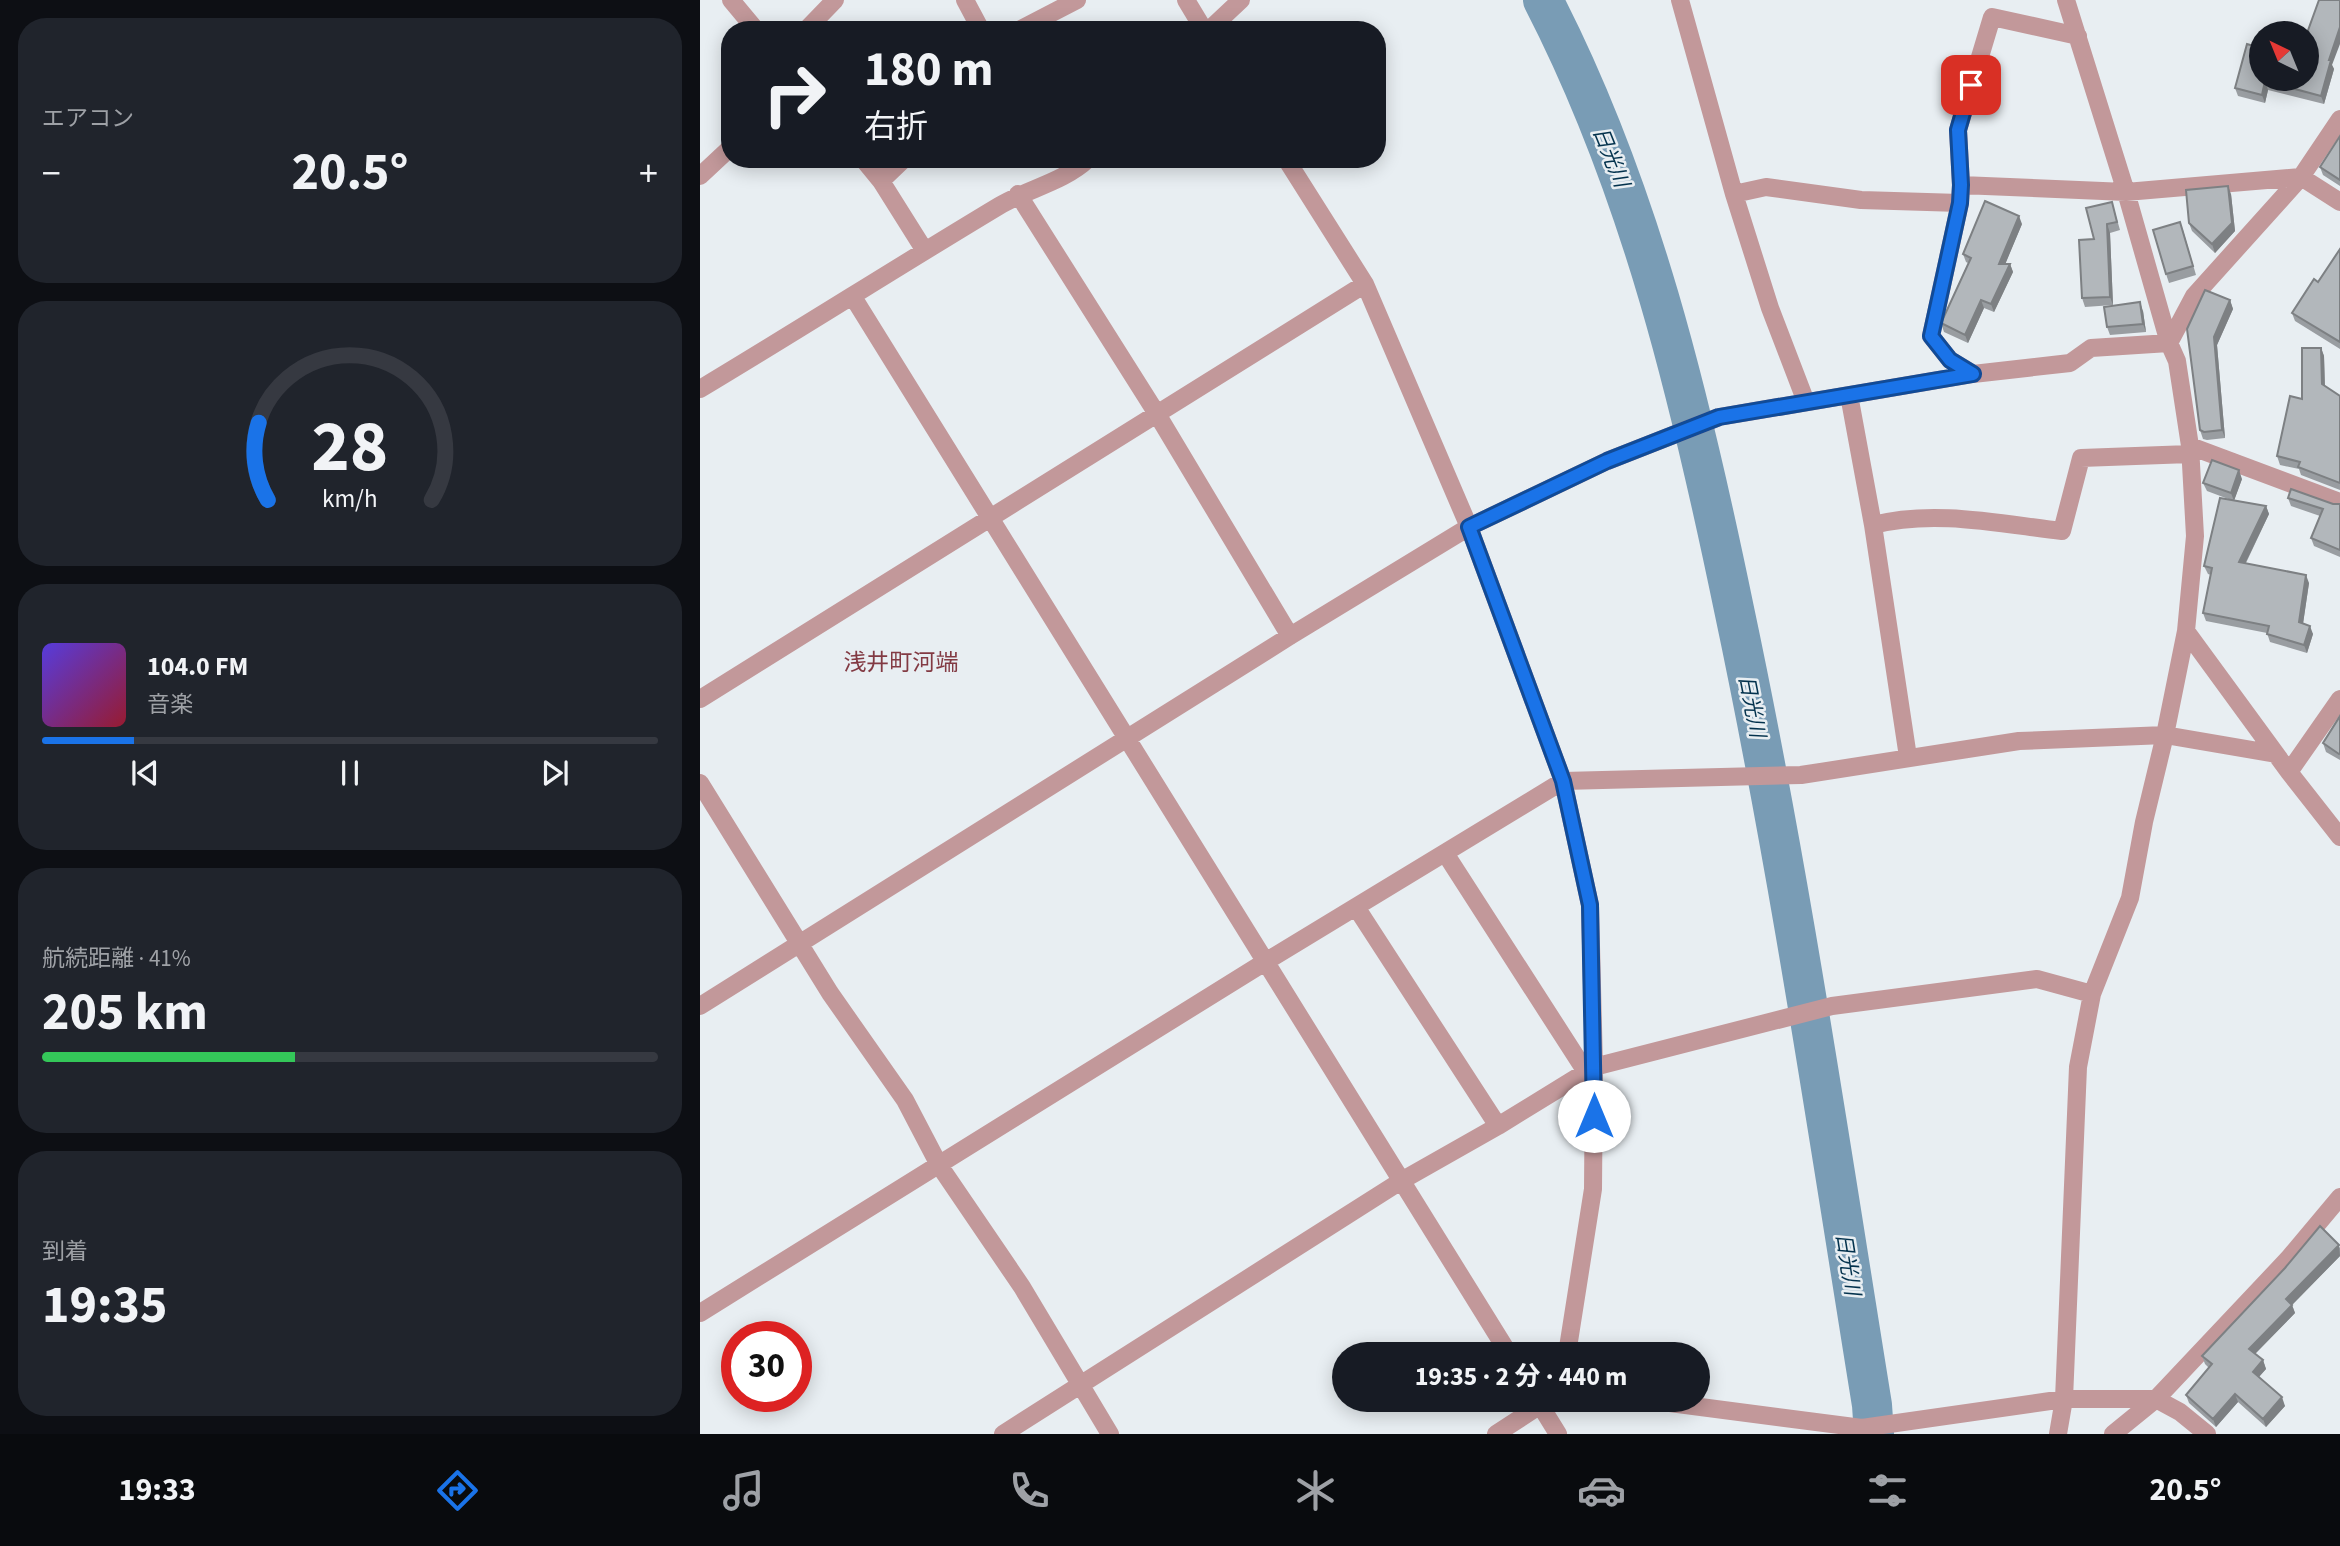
<!DOCTYPE html>
<html lang="ja">
<meta charset="utf-8">
<style>
:root{--surface:#171b24;--page:#20242c;--text:#f1f3f6;--muted:#9ea1a6;--line:#363941;--accent:#1a73e8}
body{margin:0;font-family:"Source Sans 3","Noto Sans JP",sans-serif;background:var(--page);color:var(--text);height:100vh;display:flex;flex-direction:column;font-size:26px;white-space:nowrap}
*{box-sizing:border-box;margin:0}
p{font-size:23px;color:var(--muted)}
.icon{flex:none;width:38px;height:38px;fill:none;stroke:currentColor;stroke-width:2;stroke-linecap:round;stroke-linejoin:round}
.map{position:relative;flex:1;overflow:hidden}
.panel{display:flex;flex-direction:column;gap:18px;padding:18px;background:#0d0f14;width:700px}
.panel>*{flex:none}
.top-card{position:absolute;left:21px;top:21px;width:665px;height:147px;border-radius:28px;box-shadow:0 4px 18px #0003;background:#171b24;color:var(--text);overflow:hidden}
.needle{width:46px;rotate:317deg}
.tools{position:absolute;left:1549px;top:21px;display:grid;gap:14px}
.tools a{display:grid;place-items:center;width:70px;height:70px;border-radius:50%;background:var(--surface);box-shadow:0 4px 18px #0003;font-size:35px}
.speed{position:absolute;left:21px;top:1321px;display:flex;gap:14px;font-size:35px;font-weight:700;text-align:center}
.speed>*{display:grid;place-content:center;width:91px;height:91px;border-radius:50%;background:var(--surface);box-shadow:0 4px 18px #0003;line-height:1}
.speed .limit{border:10px solid #d22;background:#fff;color:#111}
.pin{position:absolute;display:grid;place-items:center;width:60px;height:60px;color:#fff;margin:-30px;border-radius:14px;box-shadow:0 4px 10px #0006}
.me{position:absolute;width:77px;margin:-38px;rotate:0deg;stroke-linejoin:round;filter:drop-shadow(0 0 5px #0008)}
.turn{display:flex;align-items:center;gap:24px;height:147px;padding:0 28px;font-size:32px}
.turn .icon{width:91px;height:91px;stroke-width:2.5}
.turn b{display:block;font-size:49px;line-height:60px}
.big{font-size:52px;font-weight:700;line-height:1.1}
.panel .card{flex:1;display:flex;flex-direction:column;justify-content:center;gap:10px;min-width:0;padding:0 24px;border-radius:28px;background:var(--page)}
.panel .dial{align-items:center;gap:0}
.dial svg{height:182px;overflow:visible;fill:none;stroke:var(--line);stroke-width:7;stroke-linecap:round;text-anchor:middle}
.dial text{fill:var(--text);stroke:none}
.song{display:flex;align-items:center;gap:21px}
.cover{width:84px;height:84px;border-radius:10px;background:linear-gradient(135deg,hsl(250 70% 55%),hsl(350 70% 35%))}
.played{height:7px;border-radius:4px;background:linear-gradient(90deg,var(--accent) 15%,var(--line) 15%)}
.keys{display:flex;justify-content:space-around;direction:ltr}
.heat{display:flex;justify-content:space-between;align-items:center;font-size:38px;direction:ltr}
.charge{height:10px;border-radius:5px;background:linear-gradient(90deg,#34c759 41%,var(--line) 0)}
.trip{position:absolute;left:632px;top:1342px;width:378px;height:70px;border-radius:35px;background:var(--surface);box-shadow:0 4px 18px #0003;font-weight:700;line-height:70px;text-align:center}
.menu{display:flex;height:112px;justify-content:space-around;align-items:center;background:#090b0e;color:var(--muted)}
.menu .icon{width:49px;height:49px}
.menu .on{color:var(--accent)}
.menu b{font-size:32px;color:var(--text)}
main{display:flex;flex:1;min-height:0}
.map>svg:first-child{display:block}
.lines{fill:none;stroke-linecap:round;stroke-linejoin:round}
.river{stroke:#799cb5;stroke-width:40}
.street{stroke:#c2989a;stroke-width:18}
.wall{fill:#999da1}
.shaded-wall{fill:#7d8083}
.building{fill:#b2b7bb;stroke:#7d8083;stroke-width:2}
.route-casing{stroke:#114b97;stroke-width:18}
.route{stroke:#1a73e8;stroke-width:12}
.labels{text-anchor:middle;dominant-baseline:central;stroke-width:5;stroke-linejoin:round;paint-order:stroke}
.water-label{font-size:21px;font-style:italic;fill:#03324d;stroke:#e8eef2}
.quarter-label{font-size:23px;fill:#823a43;stroke:#e8eef2}
</style>
<main>
<section class="panel">
<div class="card"><p>エアコン</p>
<div class="heat"><a>−</a><b class="big">20.5°</b><a>+</a></div>
</div>
<div class="card dial"><svg viewBox="0 0 100 80">
<path d="M14 69A42 42 0 1 1 86 69"/>
<path d="M14 69A42 42 0 0 1 10 35" stroke="#1a73e8"/>
<text x="50" y="56" font-size="32" font-weight="700">28</text>
<text x="50" y="72" font-size="11">km/h</text>
</svg></div>
<div class="card">
<div class="song"><i class="cover"></i><div><b>104.0 FM</b><p>音楽</p></div></div>
<div class="played"></div>
<div class="keys"><svg class="icon" aria-label="previous" viewBox="0 0 24 24"><path d="M18 5L8 12l10 7zM5 5v14"/></svg><svg class="icon" aria-label="pause" viewBox="0 0 24 24"><path d="M8 5v14M16 5v14"/></svg><svg class="icon" aria-label="next" viewBox="0 0 24 24"><path d="M6 5l10 7-10 7zM19 5v14"/></svg></div>
</div>
<div class="card"><p>航続距離 · 41%</p><b class="big">205 km</b><div class="charge"></div></div>
<div class="card"><p>到着</p><b class="big">19:35</b></div>
</section>
<div class="map">
<svg width="1640" height="1434" viewBox="0 0 1640 1434">
<rect width="100%" height="100%" fill="#e8eef2"/>
<g class="lines">
<!-- river -->
<path class="river" d="M 843,0 C 941,190 991,401 1034,609 C 1090,873 1129,1139 1172,1405 L 1174,1434"/>
<!-- street -->
<path class="street" d="M 31,0 L 56,30
M 265,0 L 281,30
M 486,0 L 504,30
M 980,0 L 1034,194 L 1070,308 L 1106,402
M 1366,0 L 1426,192 L 1469,343 L 1477,361 L 1490,446 L 1495,536 L 1486,631 L 1589,772 L 1640,837
M 106,30 L 135,0
M 319,30 L 377,0
M 509,30 L 541,0
M 1378,36 L 1292,17 L 1258,130 L 1261,185 L 1260,203 L 1231,336 L 1250,360 L 1273,374 L 1370,363 L 1391,348 L 1469,343 L 1494,296 L 1601,177 L 1640,119
M 163,159 L 181,181 L 225,251
M 586,159 L 665,284 L 769,527 L 863,781 L 890,905 L 894,1067 L 893,1189 L 867,1354
M 0,176 L 30,148
M 181,181 L 204,159
M 1261,185 L 1426,192 L 1601,177 L 1640,202
M 318,194 L 457,414 L 590,636
M 1034,194 L 1066,187 L 1161,200 L 1260,203
M 153,297 L 809,1354
M 0,389 C 100,329 199,266 299,206 C 327,189 364,182 388,159
M 1149,395 L 1173,525 L 1208,757
M 1490,446 L 1640,502
M 1173,525 C 1234,509 1301,524 1362,531 L 1381,458 L 1490,454
M 0,699 L 665,284
M 1589,772 L 1640,699
M 0,783 L 130,993 L 205,1100 L 239,1165 L 322,1287 L 410,1434
M 745,853 L 886,1072
M 656,907 L 798,1126
M 0,1006 L 590,636 L 769,527 L 907,461 L 1019,417 L 1273,374
M 0,1313 L 565,962 L 863,781 L 1101,775 L 1319,741 L 1465,735 L 1576,754
M 837,1400 L 858,1434
M 947,1400 L 1162,1428
M 303,1434 L 701,1181 L 798,1126 L 894,1067 L 1132,1006 L 1337,979 L 1392,994
M 796,1434 L 848,1400
M 1156,1434 L 1162,1428 L 1364,1399 L 1456,1399 L 1480,1412 L 1507,1434
M 1358,1434 L 1364,1399 L 1378,1067 L 1392,994 L 1430,898 L 1444,822 L 1465,735 L 1486,631
M 1413,1434 L 1456,1399 L 1588,1259 L 1640,1197"/>
</g>
<!-- wall -->
<path class="wall" d="M 1632,65 L 1634,69 L 1624,104 L 1568,90 L 1565,103 L 1538,96 L 1535,88 Z
M 1640,136 L 1640,186 L 1623,175 L 1620,167 Z
M 1531,194 L 1535,231 L 1515,253 L 1492,231 L 1489,223 Z
M 1412,202 L 1420,230 L 1410,233 L 1413,305 L 1385,307 L 1382,298 L 1394,239 Z
M 1322,224 L 1305,264 L 1310,264 L 1313,272 L 1294,312 L 1284,308 L 1268,343 L 1244,332 L 1241,323 L 1268,263 L 1266,262 L 1263,254 Z
M 1483,230 L 1496,275 L 1469,283 L 1466,274 Z
M 1640,249 L 1640,349 L 1595,321 L 1592,313 L 1618,282 Z
M 1530,300 L 1533,309 L 1517,345 L 1525,438 L 1507,440 L 1503,439 L 1500,430 L 1487,329 Z
M 1443,311 L 1446,332 L 1410,335 L 1407,327 Z
M 1621,348 L 1624,356 L 1625,386 L 1640,396 L 1640,490 L 1601,475 L 1599,469 L 1580,465 L 1577,456 L 1602,399 Z
M 1542,479 L 1534,500 L 1566,506 L 1569,514 L 1546,563 L 1609,583 L 1603,623 L 1613,634 L 1607,653 L 1570,642 L 1567,633 L 1506,621 L 1503,613 L 1511,575 L 1508,574 L 1504,566 L 1531,500 L 1507,491 L 1503,483 Z
M 1588,498 L 1633,504 L 1640,504 L 1640,557 L 1614,546 L 1611,538 L 1620,516 L 1591,506 Z
M 1640,716 L 1640,760 L 1626,752 L 1623,743 Z
M 1640,1247 L 1640,1256 L 1592,1305 L 1595,1313 L 1555,1354 L 1563,1360 L 1566,1369 L 1559,1377 L 1585,1406 L 1566,1427 L 1538,1402 L 1516,1427 L 1489,1403 L 1486,1395 L 1509,1368 L 1505,1364 L 1502,1356 Z"/>
<!-- shaded-wall -->
<path class="shaded-wall" d="M 1640,27 L 1640,44 L 1632,65 L 1634,69 L 1624,104 L 1621,96 L 1629,60 Z
M 1565,81 L 1568,90 L 1565,103 L 1562,95 Z
M 1528,186 L 1531,194 L 1535,231 L 1515,253 L 1512,244 Z
M 1319,216 L 1322,224 L 1302,272 L 1299,264 Z
M 1407,224 L 1410,233 L 1413,305 L 1410,297 Z
M 1310,264 L 1313,272 L 1294,312 L 1291,304 Z
M 1281,300 L 1284,308 L 1268,343 L 1265,335 Z
M 1530,300 L 1533,309 L 1517,345 L 1525,438 L 1522,430 L 1514,337 Z
M 1440,302 L 1443,311 L 1446,332 L 1443,324 Z
M 1621,348 L 1624,356 L 1625,392 L 1622,384 Z
M 1539,470 L 1542,479 L 1534,501 L 1531,493 Z
M 1566,506 L 1569,514 L 1542,570 L 1539,562 Z
M 1606,575 L 1609,583 L 1602,631 L 1599,622 Z
M 1610,626 L 1613,634 L 1607,653 L 1604,645 Z
M 1639,1245 L 1640,1256 L 1592,1305 L 1595,1313 L 1552,1357 L 1549,1349 L 1586,1299 Z
M 1563,1360 L 1566,1369 L 1556,1380 L 1553,1372 Z
M 1535,1394 L 1538,1402 L 1516,1427 L 1513,1419 Z
M 1582,1397 L 1585,1406 L 1566,1427 L 1563,1419 Z"/>
<!-- building -->
<path class="building" d="M 1619,0 L 1640,0 L 1640,27 L 1629,60 L 1631,60 L 1621,96 L 1565,81 L 1562,95 L 1535,88 L 1547,44 L 1561,48 L 1561,79 L 1606,79 L 1606,36 Z
M 1640,136 L 1640,180 L 1620,167 Z
M 1528,186 L 1532,223 L 1512,244 L 1489,223 L 1486,190 Z
M 1285,201 L 1319,216 L 1299,264 L 1310,264 L 1291,304 L 1281,300 L 1265,335 L 1241,323 L 1271,258 L 1263,254 Z
M 1412,202 L 1417,222 L 1407,224 L 1410,297 L 1382,298 L 1379,240 L 1394,239 L 1386,208 Z
M 1480,222 L 1493,266 L 1466,274 L 1453,230 Z
M 1640,249 L 1640,342 L 1592,313 L 1614,279 L 1618,282 Z
M 1505,290 L 1530,300 L 1514,337 L 1522,430 L 1504,432 L 1500,430 L 1487,329 Z
M 1440,302 L 1443,324 L 1407,327 L 1404,307 Z
M 1602,348 L 1621,348 L 1622,384 L 1640,396 L 1640,483 L 1598,467 L 1600,462 L 1577,456 L 1590,396 L 1602,399 Z
M 1512,460 L 1539,470 L 1531,493 L 1503,483 Z
M 1591,489 L 1633,504 L 1640,504 L 1640,550 L 1611,538 L 1623,509 L 1588,498 Z
M 1520,498 L 1566,506 L 1539,562 L 1606,575 L 1599,622 L 1610,626 L 1604,645 L 1567,634 L 1569,626 L 1503,613 L 1512,568 L 1504,566 Z
M 1640,716 L 1640,753 L 1639,754 L 1623,743 Z
M 1620,1226 L 1639,1245 L 1586,1299 L 1592,1305 L 1549,1349 L 1563,1360 L 1553,1372 L 1582,1397 L 1563,1419 L 1535,1394 L 1513,1419 L 1486,1395 L 1512,1364 L 1502,1356 L 1585,1268 Z"/>
<g class="lines">
<defs>
<path id="route" d="M 894,1116 L 890,905 L 863,781 L 769,527 L 907,461 L 1019,417 L 1273,374 L 1250,360 L 1231,336 L 1260,203 L 1261,185 L 1258,130 L 1271,85"/>
</defs>
<!-- route casing -->
<use href="#route" class="route-casing"/>
<!-- route -->
<use href="#route" class="route"/>
</g>
<g class="labels">
<!-- water labels -->
<g class="water-label">
<text transform="translate(911 157) rotate(68)">日光川</text>
<text transform="translate(1052 706) rotate(79)">日光川</text>
<text transform="translate(1148 1264) rotate(81)">日光川</text>
</g>
<!-- quarter labels -->
<g class="quarter-label">
<text x="201" y="662">浅井町河端</text>
</g>
</g>
</svg>
<div class="tools">
<a><svg class="needle" viewBox="-14 -14 28 28"><path d="M0-13l5 13h-10z" fill="#e53935"/><path d="M0 13l5-13h-10z" fill="#9ea1a6"/></svg></a>
</div>
<div class="speed"><div class="limit">30</div></div>
<div class="pin" style="left:1271px;top:85px;background:#d93025"><svg class="icon" aria-label="arrive" viewBox="0 0 24 24"><path d="M6 21V4h12l-3 4 3 4H6"/></svg></div>
<svg class="me" style="left:894px;top:1116px" viewBox="-20 -20 40 40"><circle r="19" fill="#fff"/><path d="M0-13L10 11 0 6-10 11z" fill="#1a73e8"/></svg>
<div class="trip">19:35 · 2 分 · 440 m</div>
<div class="top-card">
<div class="turn"><svg class="icon" aria-label="right" viewBox="0 0 24 24"><path d="M7 20v-9h11M14 6l5 5-5 5"/></svg><div><b>180 m</b>右折</div></div>
</div>
</div>
</main>
<nav class="menu">
<b>19:33</b>
<svg class="icon on" aria-label="directions" viewBox="0 0 24 24"><path d="M12 3l9 9-9 9-9-9zM9 14v-3h6M13 9l2 2-2 2"/></svg>
<svg class="icon" aria-label="music" viewBox="0 0 24 24"><path d="M9 18V5l10-2v13"/><circle cx="6" cy="18" r="3"/><circle cx="16" cy="16" r="3"/></svg>
<svg class="icon" aria-label="phone" viewBox="0 0 24 24"><path d="M5 4h4l2 5-3 2q2 4 5 5l2-3 5 2v4C11 20 4 13 5 4z"/></svg>
<svg class="icon" aria-label="climate" viewBox="0 0 24 24"><path d="M12 3v18M4 7l16 10M4 17L20 7"/></svg>
<svg class="icon" aria-label="car" viewBox="0 0 24 24"><path d="M5 17H2v-5l4-1 3-4h7l3 4 3 1v5h-3M9 17h6M6 11h13"/><circle cx="7" cy="17" r="2"/><circle cx="17" cy="17" r="2"/></svg>
<svg class="icon" aria-label="filters" viewBox="0 0 24 24"><path d="M4 7h16M4 17h16"/><circle cx="9" cy="7" r="2"/><circle cx="15" cy="17" r="2"/></svg>
<b>20.5°</b>
</nav>
